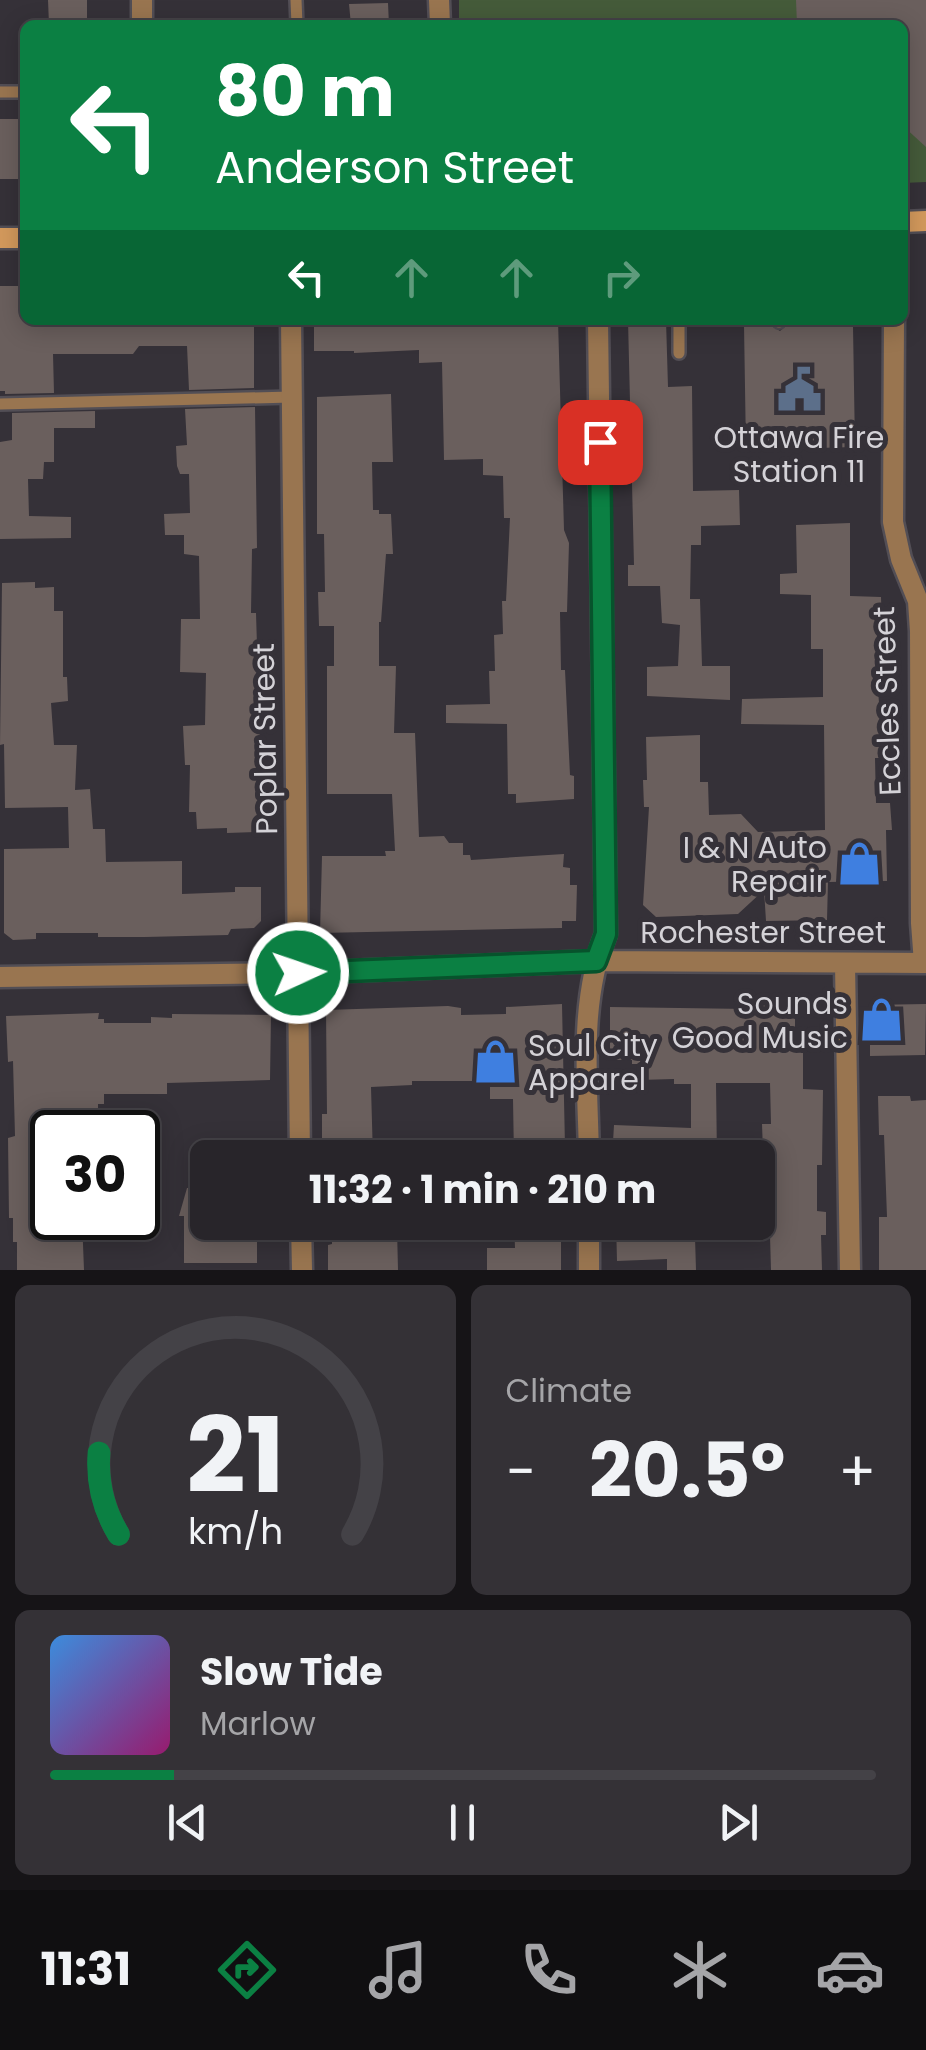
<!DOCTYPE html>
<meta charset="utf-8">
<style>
:root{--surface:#28252a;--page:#343136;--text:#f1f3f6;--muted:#a5a5a8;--line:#444247;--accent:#0b8043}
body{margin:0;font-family:Poppins,sans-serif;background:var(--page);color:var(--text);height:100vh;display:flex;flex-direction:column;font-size:38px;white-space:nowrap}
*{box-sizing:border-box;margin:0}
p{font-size:32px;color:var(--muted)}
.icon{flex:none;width:55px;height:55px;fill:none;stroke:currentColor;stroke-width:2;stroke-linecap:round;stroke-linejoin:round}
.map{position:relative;height:1270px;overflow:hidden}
.drawer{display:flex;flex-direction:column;gap:15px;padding:15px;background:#161417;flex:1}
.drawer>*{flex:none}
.guide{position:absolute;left:20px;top:20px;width:888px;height:305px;border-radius:15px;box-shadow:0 5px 25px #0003,0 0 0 2px var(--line);background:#0b8043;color:#fff;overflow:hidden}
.speed{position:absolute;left:30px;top:1110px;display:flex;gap:20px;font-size:50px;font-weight:700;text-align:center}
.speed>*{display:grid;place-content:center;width:130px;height:130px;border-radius:50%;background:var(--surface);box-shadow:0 5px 25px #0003,0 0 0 2px var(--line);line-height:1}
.speed .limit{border:5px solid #111;border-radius:15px;background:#fff;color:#111}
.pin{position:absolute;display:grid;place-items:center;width:85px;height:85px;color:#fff;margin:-42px;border-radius:20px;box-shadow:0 5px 15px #0006}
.me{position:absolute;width:110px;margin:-55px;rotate:87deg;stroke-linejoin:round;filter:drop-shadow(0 0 8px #0008)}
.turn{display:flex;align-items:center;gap:35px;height:210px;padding:0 30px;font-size:45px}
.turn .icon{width:130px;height:130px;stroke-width:2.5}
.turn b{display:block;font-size:70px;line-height:85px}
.lanes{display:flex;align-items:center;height:95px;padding:0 30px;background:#0003;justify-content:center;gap:50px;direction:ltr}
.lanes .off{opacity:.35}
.big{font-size:75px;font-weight:700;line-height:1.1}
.drawer .card{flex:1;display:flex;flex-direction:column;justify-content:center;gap:15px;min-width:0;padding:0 35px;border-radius:15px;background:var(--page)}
.drawer .dial{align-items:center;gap:0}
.dial svg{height:260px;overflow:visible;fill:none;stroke:var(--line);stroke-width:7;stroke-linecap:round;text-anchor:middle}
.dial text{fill:var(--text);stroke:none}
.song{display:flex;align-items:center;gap:30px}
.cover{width:120px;height:120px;border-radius:15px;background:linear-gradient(135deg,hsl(210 70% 55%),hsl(320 70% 35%))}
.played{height:10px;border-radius:5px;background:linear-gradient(90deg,var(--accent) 15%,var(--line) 15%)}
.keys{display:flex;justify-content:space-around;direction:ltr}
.heat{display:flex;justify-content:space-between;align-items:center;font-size:55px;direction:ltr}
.drawer .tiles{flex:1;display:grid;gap:15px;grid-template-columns:1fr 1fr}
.card:last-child{grid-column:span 2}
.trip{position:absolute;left:190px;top:1140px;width:585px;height:100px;border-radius:15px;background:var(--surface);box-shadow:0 5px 25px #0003,0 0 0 2px var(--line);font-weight:700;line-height:100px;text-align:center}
.menu{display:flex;height:160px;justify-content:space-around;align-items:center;background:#100f11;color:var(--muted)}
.menu .icon{width:70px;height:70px}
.menu .current{color:var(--accent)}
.menu b{font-size:45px;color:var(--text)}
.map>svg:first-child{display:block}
.green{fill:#455b3a}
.building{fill:#6a5f5d}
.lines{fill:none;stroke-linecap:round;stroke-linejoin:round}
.service-casing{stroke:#524e55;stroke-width:16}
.minor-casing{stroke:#524e55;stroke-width:25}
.secondary-casing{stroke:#524e55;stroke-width:25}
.service{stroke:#997550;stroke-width:11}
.minor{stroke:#997550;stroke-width:20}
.secondary{stroke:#d3995c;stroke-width:20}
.route-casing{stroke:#07532c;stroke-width:25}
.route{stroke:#0b8043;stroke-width:18}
.labels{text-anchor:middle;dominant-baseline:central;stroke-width:10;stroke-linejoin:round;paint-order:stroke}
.poi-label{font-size:30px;fill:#d4d2d7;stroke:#353138;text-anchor:end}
.street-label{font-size:30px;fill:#d4d2d7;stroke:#353138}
</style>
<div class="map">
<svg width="926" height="1270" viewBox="0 0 926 1270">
<rect width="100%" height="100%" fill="#353138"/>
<!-- green -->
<path class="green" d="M 459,0 L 926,0 L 926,182 L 903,183 L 902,25 L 459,25 Z"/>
<!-- building -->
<path class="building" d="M 48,0 L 87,0 L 87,25 L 49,25 Z
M 796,0 L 926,0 L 926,147 L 902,125 L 902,25 L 797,25 Z
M 388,3 L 389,25 L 351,25 L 349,4 Z
M 0,119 L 25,119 L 25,179 L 0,179 Z
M 0,286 L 25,286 L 25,320 L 254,320 L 254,388 L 189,390 L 187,346 L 139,346 L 133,354 L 53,354 L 54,393 L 5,394 L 5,391 L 0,391 Z
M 314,320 L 558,320 L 564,530 L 569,543 L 567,612 L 560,612 L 561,670 L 565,670 L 570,775 L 574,776 L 574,799 L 516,803 L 516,794 L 508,794 L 507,724 L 446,723 L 446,705 L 490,704 L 489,671 L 495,671 L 494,635 L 503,634 L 502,601 L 506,601 L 510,518 L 504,518 L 503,476 L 483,475 L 483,459 L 444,460 L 442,362 L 419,363 L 419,350 L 354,353 L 354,351 L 314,351 Z
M 628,320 L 666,320 L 668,387 L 692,386 L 693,491 L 739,490 L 740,525 L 701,526 L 701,545 L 691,545 L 690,599 L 700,599 L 702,666 L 730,666 L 730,700 L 647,696 L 647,667 L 678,666 L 680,625 L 662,623 L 660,586 L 628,586 L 628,565 L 634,565 Z
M 843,323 L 843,326 L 853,326 L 855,447 L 746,450 L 744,325 L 770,325 L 780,331 L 788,324 Z
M 391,394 L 393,462 L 372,462 L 373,510 L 379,510 L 379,514 L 391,514 L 393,554 L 386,554 L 381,622 L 379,622 L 379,666 L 396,666 L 394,733 L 415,733 L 419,837 L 444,836 L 449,843 L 463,843 L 463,855 L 470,855 L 471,860 L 564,854 L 563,867 L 570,868 L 570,885 L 577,885 L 576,921 L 562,921 L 562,928 L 320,933 L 322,856 L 386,856 L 385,851 L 395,851 L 392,794 L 327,794 L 327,666 L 334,666 L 334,626 L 319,626 L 318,592 L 325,592 L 324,534 L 317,534 L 317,397 Z
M 255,407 L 257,548 L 252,549 L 251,613 L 256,613 L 262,809 L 257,809 L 258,832 L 227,833 L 227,828 L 197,829 L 196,812 L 189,812 L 190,765 L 185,765 L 183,726 L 205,725 L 206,673 L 180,672 L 181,619 L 200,619 L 199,556 L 184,554 L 184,535 L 165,535 L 164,514 L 190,513 L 189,474 L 180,474 L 177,466 L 176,446 L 187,445 L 185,409 Z
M 95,411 L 95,428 L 54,428 L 54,462 L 44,462 L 43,479 L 28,479 L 29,516 L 71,517 L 71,538 L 0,539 L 0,442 L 12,440 L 12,413 Z
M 850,523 L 850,596 L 881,597 L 884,689 L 878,689 L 883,758 L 875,758 L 876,803 L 890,803 L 892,830 L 886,830 L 887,881 L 828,882 L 827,920 L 766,921 L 764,890 L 738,914 L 656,917 L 643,905 L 649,807 L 644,807 L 643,780 L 647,780 L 646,737 L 700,735 L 700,782 L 708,782 L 709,815 L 741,814 L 758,832 L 825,830 L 824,725 L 741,724 L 742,699 L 823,697 L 823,649 L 811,649 L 811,595 L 780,594 L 780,574 L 797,573 L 796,525 Z
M 35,582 L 35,588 L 54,587 L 54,611 L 63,611 L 63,677 L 67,677 L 68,701 L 51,703 L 54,745 L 77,745 L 75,790 L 90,789 L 93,829 L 105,829 L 106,862 L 182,861 L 182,894 L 235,892 L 235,887 L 261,887 L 261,921 L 254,928 L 231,929 L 228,935 L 145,937 L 98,937 L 98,933 L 36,933 L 36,939 L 13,940 L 4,933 L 4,849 L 69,848 L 68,807 L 5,808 L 4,744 L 0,745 L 2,583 Z
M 795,1001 L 795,1039 L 802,1039 L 803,1043 L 803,1089 L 823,1090 L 822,1165 L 817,1165 L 817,1211 L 826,1212 L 826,1235 L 821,1235 L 822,1270 L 771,1270 L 770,1236 L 758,1237 L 758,1152 L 763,1152 L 762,1124 L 771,1124 L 770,1083 L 716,1083 L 717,1158 L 612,1158 L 614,1125 L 691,1128 L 691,1084 L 674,1084 L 674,1079 L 639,1080 L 639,1064 L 632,1064 L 632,1060 L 610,1060 L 610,1007 L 748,1009 L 748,1006 L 771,1005 L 770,1002 Z
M 562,1004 L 565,1147 L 562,1158 L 514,1158 L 513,1099 L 490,1099 L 490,1081 L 412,1081 L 412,1085 L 371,1087 L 373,1158 L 333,1158 L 332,1138 L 322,1138 L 322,1114 L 327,1114 L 326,1010 L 448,1006 L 461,1008 L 461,1015 L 506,1014 L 506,1007 Z
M 926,1004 L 925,1055 L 870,1056 L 870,1005 Z
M 99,1013 L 98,1019 L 104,1019 L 104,1023 L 151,1023 L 151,1017 L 172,1018 L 172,1014 L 271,1015 L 270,1080 L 167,1083 L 167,1094 L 104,1094 L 104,1104 L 98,1104 L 98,1111 L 72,1111 L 73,1132 L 52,1132 L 52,1218 L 82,1218 L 84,1270 L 17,1270 L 17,1242 L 13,1242 L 13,1218 L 9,1218 L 8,1138 L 15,1136 L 13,1061 L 8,1062 L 6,1016 Z
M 878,1096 L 910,1096 L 911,1101 L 926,1100 L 926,1270 L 879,1270 L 879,1217 L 887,1217 L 884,1135 L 879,1135 Z
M 208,1187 L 208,1234 L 257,1234 L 257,1263 L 184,1263 L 184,1216 L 179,1216 L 187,1188 Z
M 514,1222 L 561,1222 L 561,1270 L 487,1270 L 487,1248 L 515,1248 Z
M 616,1222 L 682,1222 L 683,1237 L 695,1237 L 696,1270 L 667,1270 L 667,1259 L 617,1261 Z
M 397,1228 L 398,1270 L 328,1270 L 328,1245 L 332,1244 L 332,1229 Z"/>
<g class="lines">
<defs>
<path id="service" d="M 296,0 L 297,25
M 0,92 L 25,92
M 679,320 L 679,353
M 779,322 L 779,320
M 0,404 L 291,397"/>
<path id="minor" d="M 142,0 L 142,25
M 439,0 L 440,25
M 291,320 L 300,1158
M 894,320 L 893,522 L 901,559 L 918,601 L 920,631 L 921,923 L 924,963
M 845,964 L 850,1270
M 0,977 L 297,973 L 596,961 L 926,963
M 589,1158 C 588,1084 578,1004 606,934 L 598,320
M 301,1222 L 302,1270
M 589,1222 L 589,1270"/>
<path id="secondary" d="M 902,222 L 926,221
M 0,238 L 25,238"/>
</defs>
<!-- service casing -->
<use href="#service" class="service-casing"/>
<!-- minor casing -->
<use href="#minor" class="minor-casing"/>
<!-- secondary casing -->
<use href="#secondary" class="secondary-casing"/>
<!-- service -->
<use href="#service" class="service"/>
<!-- minor -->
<use href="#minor" class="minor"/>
<!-- secondary -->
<use href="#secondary" class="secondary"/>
</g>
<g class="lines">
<defs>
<path id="route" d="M 298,973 L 596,961 L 606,934 L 600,442"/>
</defs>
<!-- route casing -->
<use href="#route" class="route-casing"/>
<!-- route -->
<use href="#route" class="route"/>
</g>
<!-- icons -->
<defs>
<symbol id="civic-bare" viewBox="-9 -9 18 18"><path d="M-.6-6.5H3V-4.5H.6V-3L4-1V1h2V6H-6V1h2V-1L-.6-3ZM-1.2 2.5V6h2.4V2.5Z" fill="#5c6f8a" stroke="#353138" stroke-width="2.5" paint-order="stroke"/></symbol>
<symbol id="shop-bare" viewBox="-9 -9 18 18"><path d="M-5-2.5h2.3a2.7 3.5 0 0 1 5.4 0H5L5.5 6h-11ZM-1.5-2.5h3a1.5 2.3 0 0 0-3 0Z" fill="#3f7fe0" stroke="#353138" stroke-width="2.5" paint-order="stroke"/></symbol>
</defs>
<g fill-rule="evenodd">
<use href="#civic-bare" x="768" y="358" width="63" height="63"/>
<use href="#shop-bare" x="828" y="832" width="63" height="63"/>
<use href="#shop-bare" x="850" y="988" width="63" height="63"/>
<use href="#shop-bare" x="464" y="1030" width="63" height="63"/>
</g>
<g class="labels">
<!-- poi labels -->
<g class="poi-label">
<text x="799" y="437" text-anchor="middle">Ottawa Fire<tspan x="799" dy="34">Station 11</tspan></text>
<text x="827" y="847">I &amp; N Auto<tspan x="827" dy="34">Repair</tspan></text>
<text x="848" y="1003">Sounds<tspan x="848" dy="34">Good Music</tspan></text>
<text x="528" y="1045" text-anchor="start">Soul City<tspan x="528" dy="34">Apparel</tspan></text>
</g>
<!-- street labels -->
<g class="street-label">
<text transform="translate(887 701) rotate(-92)">Eccles Street</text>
<text transform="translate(265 739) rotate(-91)">Poplar Street</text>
<text x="763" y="932">Rochester Street</text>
</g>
</g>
</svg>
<div class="speed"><div class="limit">30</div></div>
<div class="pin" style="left:600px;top:442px;background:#d93025"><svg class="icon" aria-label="arrive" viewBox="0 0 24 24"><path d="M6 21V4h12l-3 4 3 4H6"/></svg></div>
<svg class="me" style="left:298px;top:973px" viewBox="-20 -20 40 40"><circle r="17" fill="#0b8043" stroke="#fff" stroke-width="3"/><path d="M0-11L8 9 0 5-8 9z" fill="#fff"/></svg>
<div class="trip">11:32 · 1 min · 210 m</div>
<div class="guide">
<div class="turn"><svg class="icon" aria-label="left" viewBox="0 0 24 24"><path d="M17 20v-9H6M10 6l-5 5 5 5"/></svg><div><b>80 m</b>Anderson Street</div></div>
<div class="lanes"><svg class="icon" aria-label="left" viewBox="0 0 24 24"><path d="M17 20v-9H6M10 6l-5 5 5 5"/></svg><svg class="icon off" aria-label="ahead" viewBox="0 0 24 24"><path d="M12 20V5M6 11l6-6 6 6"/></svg><svg class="icon off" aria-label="ahead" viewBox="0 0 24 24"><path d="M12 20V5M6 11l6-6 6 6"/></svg><svg class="icon off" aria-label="right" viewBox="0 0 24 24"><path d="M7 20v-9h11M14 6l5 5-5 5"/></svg></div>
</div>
</div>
<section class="drawer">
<div class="tiles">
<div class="card dial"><svg viewBox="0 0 100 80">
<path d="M14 69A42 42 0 1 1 86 69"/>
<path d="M14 69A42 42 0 0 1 8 44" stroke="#0b8043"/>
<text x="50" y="56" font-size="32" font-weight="700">21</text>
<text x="50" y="72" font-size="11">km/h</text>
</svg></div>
<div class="card"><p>Climate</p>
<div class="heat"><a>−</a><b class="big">20.5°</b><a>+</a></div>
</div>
<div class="card">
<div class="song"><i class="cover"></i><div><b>Slow Tide</b><p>Marlow</p></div></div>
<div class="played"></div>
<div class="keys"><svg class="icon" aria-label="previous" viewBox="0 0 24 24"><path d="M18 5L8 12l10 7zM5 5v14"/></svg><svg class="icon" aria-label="pause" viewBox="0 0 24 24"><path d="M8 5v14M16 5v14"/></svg><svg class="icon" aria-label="next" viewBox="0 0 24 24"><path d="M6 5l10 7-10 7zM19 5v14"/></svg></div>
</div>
</div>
</section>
<nav class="menu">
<b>11:31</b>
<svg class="icon current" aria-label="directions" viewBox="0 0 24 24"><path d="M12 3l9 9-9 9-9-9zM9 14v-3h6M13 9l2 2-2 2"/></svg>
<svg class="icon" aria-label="music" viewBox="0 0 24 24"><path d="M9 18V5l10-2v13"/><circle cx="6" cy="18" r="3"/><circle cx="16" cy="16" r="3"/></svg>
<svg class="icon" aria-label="phone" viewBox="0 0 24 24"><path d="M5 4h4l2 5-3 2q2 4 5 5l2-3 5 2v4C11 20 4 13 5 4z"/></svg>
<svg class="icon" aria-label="climate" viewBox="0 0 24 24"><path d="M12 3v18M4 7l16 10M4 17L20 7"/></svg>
<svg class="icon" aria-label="car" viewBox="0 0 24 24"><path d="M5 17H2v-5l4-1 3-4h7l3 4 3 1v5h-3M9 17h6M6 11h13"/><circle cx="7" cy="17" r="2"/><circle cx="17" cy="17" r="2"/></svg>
</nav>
